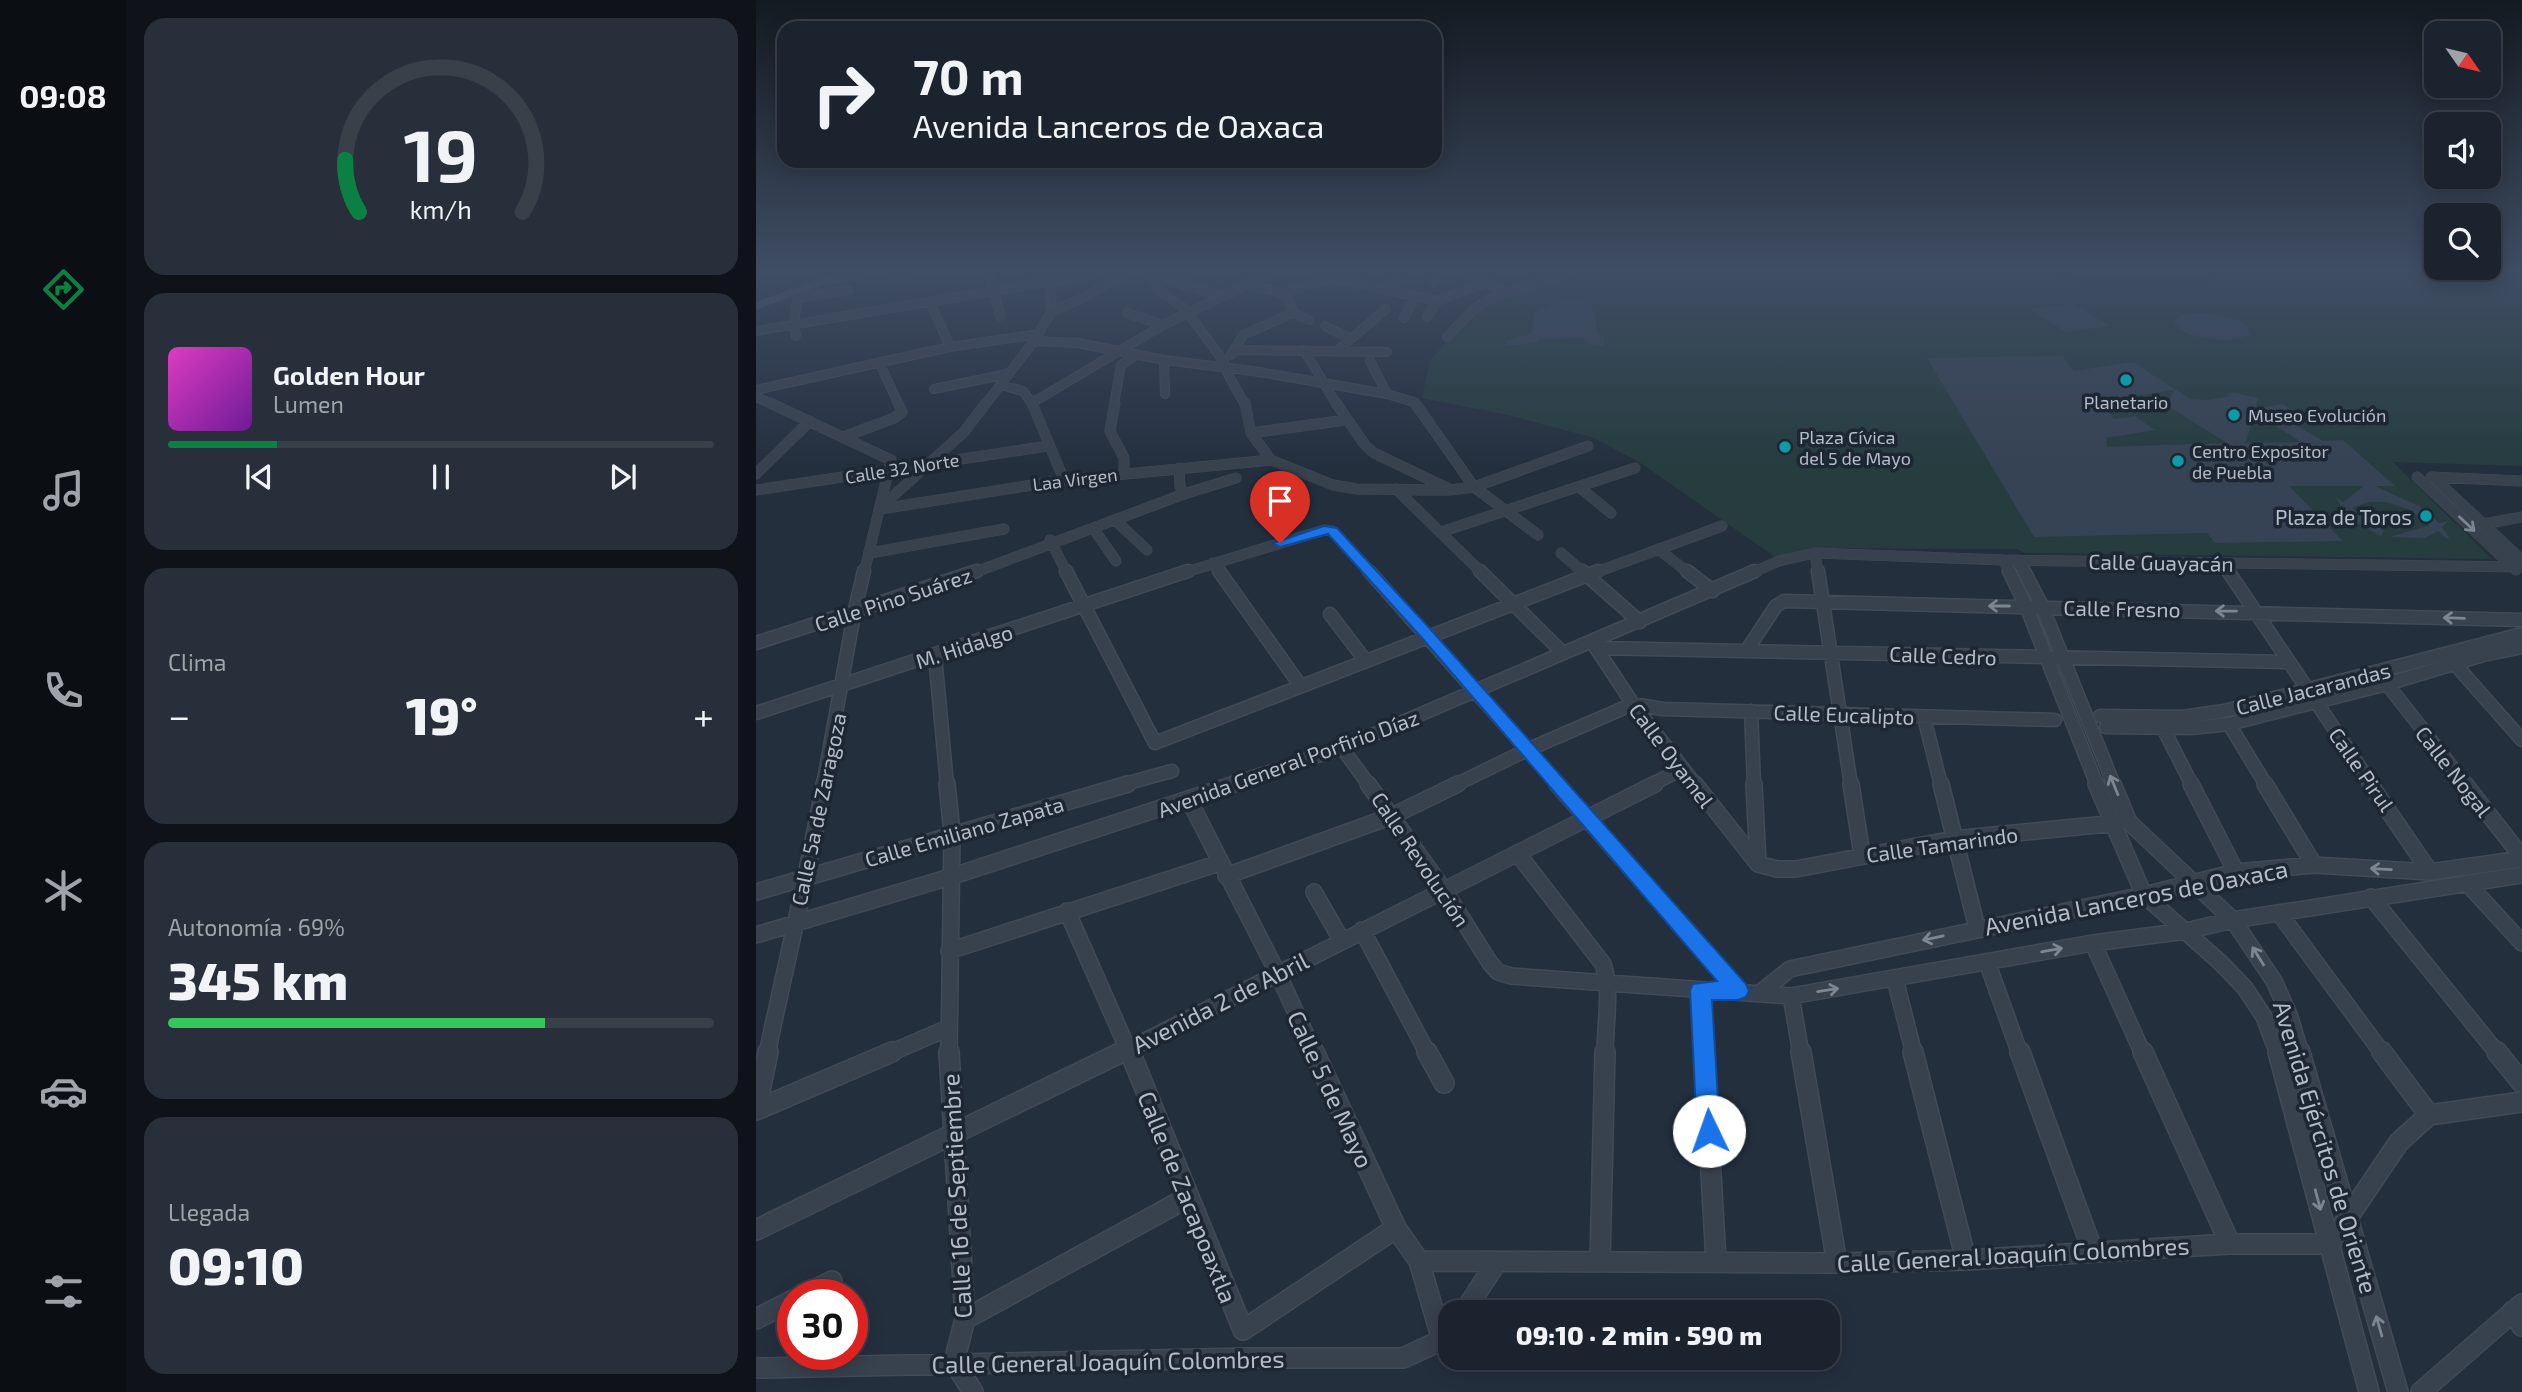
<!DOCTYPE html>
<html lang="es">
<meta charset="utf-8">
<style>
:root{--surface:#1b232e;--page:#282f3a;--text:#f1f3f6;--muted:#a0a4aa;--line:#39404a;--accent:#0b8043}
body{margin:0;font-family:"Exo 2",sans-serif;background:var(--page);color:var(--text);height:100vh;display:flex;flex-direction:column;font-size:26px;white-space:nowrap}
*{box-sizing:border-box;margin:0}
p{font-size:23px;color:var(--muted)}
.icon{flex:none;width:38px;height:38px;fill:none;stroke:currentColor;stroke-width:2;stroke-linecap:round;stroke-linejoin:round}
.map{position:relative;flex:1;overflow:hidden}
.drawer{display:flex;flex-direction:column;gap:18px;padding:18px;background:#0f1319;width:630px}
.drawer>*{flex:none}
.top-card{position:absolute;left:21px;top:21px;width:665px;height:147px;border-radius:21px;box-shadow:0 4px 18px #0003,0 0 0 2px var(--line);background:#1b232e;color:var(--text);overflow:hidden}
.needle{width:46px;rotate:124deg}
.tools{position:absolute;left:1668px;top:21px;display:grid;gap:14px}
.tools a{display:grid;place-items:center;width:77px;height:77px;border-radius:14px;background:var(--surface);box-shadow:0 4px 18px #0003,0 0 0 2px var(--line);font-size:35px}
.speed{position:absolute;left:21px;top:1279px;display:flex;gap:14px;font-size:35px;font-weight:700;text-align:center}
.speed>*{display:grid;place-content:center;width:91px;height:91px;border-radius:50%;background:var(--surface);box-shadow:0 4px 18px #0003,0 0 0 2px var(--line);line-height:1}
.speed .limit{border:10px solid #d22;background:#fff;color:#111}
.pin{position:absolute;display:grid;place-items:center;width:60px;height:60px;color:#fff;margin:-72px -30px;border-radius:50% 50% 50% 0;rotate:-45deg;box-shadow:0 0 7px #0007}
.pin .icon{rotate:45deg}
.me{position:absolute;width:77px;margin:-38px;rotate:357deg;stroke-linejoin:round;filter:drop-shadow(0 0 5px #0008)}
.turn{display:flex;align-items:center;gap:24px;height:147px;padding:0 21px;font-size:32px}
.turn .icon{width:91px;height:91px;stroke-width:2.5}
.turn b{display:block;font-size:49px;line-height:60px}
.big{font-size:52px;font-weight:800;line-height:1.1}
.drawer .card{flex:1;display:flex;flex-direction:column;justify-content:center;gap:10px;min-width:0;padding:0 24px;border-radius:21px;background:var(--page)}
.drawer .dial{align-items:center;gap:0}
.dial svg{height:182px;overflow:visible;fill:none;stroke:var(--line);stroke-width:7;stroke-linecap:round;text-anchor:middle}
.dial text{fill:var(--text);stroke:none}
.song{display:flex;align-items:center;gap:21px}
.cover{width:84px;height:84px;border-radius:10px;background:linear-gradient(135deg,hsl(310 70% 55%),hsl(280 70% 35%))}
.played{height:7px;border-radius:4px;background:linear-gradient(90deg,var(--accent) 20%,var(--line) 20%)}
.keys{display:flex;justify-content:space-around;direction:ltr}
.heat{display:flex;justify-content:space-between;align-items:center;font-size:38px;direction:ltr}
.charge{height:10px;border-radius:5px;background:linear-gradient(90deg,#34c759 69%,var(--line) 0)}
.trip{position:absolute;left:682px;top:1300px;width:402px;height:70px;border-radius:21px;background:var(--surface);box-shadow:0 4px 18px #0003,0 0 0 2px var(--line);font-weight:800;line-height:70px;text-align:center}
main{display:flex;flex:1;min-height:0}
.dock{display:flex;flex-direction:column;width:126px;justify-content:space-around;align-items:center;background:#0b0e12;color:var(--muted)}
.dock .icon{width:49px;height:49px}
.dock .active{color:var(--accent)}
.dock b{font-size:32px;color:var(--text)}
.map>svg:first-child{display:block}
.green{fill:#263c3f}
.building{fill:#364354;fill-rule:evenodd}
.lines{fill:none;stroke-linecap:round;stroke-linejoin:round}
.minor-far4-casing{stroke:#414a57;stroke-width:10}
.minor-far3-casing{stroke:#414a57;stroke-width:11}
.minor-far2-casing{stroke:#414a57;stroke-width:15}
.minor-far1-casing{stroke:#414a57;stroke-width:18}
.minor-casing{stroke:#414a57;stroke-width:22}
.secondary-casing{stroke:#414a57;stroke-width:2}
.minor-far4{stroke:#38414e;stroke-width:8}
.minor-far3{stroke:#38414e;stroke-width:10}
.minor-far2{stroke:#38414e;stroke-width:12}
.minor-far1{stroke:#38414e;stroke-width:15}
.minor{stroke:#38414e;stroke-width:19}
.secondary{fill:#465061;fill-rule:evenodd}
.oneway{stroke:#7c8592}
.route{fill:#1a73e8;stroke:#114b97;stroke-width:2}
.culture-dot{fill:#0f9aa8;stroke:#1d2633;stroke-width:2.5}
.labels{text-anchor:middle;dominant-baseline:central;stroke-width:7;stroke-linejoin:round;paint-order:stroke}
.far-poi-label{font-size:18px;fill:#b4bcc9;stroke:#1d2633;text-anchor:start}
.far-street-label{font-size:18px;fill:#b4bcc9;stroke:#1d2633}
.poi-label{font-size:21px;fill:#b4bcc9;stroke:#1d2633;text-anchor:end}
.street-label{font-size:21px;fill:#b4bcc9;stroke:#1d2633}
.near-street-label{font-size:24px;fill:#b4bcc9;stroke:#1d2633}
</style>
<main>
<nav class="dock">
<b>09:08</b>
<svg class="icon active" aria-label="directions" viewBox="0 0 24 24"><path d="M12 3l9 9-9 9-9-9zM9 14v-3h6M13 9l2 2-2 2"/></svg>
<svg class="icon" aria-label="music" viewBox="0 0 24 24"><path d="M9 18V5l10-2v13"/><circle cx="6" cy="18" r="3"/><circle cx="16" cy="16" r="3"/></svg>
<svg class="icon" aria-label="phone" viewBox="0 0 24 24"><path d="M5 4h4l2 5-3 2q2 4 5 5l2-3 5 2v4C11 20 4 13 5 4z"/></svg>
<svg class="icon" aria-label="climate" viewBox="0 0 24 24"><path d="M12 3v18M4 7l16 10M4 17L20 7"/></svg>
<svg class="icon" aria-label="car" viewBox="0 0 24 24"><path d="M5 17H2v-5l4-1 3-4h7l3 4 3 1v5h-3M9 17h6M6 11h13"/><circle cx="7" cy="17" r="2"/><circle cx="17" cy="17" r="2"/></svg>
<svg class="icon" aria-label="filters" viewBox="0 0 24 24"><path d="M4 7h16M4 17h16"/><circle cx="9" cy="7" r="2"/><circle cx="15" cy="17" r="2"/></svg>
</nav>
<section class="drawer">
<div class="card dial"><svg viewBox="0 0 100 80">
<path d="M14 69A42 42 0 1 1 86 69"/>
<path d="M14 69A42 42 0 0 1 8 46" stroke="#0b8043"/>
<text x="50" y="56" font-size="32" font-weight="700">19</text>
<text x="50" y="72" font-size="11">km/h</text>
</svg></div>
<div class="card">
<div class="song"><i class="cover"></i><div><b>Golden Hour</b><p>Lumen</p></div></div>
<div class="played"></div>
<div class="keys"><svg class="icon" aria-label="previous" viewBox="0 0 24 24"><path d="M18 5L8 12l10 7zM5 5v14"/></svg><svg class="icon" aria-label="pause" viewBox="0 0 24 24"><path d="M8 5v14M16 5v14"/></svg><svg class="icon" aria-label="next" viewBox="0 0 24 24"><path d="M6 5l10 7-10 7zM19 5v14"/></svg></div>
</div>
<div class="card"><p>Clima</p>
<div class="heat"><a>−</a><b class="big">19°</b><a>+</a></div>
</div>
<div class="card"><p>Autonomía · 69%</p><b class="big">345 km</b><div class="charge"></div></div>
<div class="card"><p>Llegada</p><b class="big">09:10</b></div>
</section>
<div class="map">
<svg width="1766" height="1392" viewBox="0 0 1766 1392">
<rect width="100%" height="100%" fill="#242f3e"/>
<!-- green -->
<path class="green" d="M 820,271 L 1281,271 L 1329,283 L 1454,283 L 1463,271 L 1766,271 L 1766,466 L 1637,462 L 1736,559 L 1269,553 L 1261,549 L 1066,548 L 1022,559 L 886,464 L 838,438 L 752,415 L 666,398 L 674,360 L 718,310 L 739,298 Z"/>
<!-- building -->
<path class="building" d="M 801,302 L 831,302 L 836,306 L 842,334 L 848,336 L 849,346 L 834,345 L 826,338 L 783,339 L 781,343 L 749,346 L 749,341 L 775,334 L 779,313 Z
M 1318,304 L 1353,326 L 1309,332 L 1275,309 Z
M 1435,313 L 1460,314 L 1483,321 L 1491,326 L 1494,335 L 1471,341 L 1434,335 L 1420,326 L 1418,322 L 1425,315 Z
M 1306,356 L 1318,371 L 1377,362 L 1434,399 L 1449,400 L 1472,397 L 1473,394 L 1479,393 L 1502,398 L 1499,409 L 1527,404 L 1537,410 L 1535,422 L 1567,441 L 1587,440 L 1639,486 L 1619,486 L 1667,508 L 1683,523 L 1692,521 L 1686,527 L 1693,537 L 1691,539 L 1682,531 L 1669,538 L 1634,537 L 1674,525 L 1653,509 L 1629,502 L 1613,502 L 1596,508 L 1628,531 L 1625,536 L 1599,522 L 1588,511 L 1585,512 L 1586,508 L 1580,497 L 1587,502 L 1608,486 L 1533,486 L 1587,541 L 1459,543 L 1451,533 L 1278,537 L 1171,358 ZM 1417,390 L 1412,406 L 1471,443 L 1351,447 L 1350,438 L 1399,430 L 1379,416 L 1358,419 L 1343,401 ZM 1509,419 L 1545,442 L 1489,443 L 1497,421 Z"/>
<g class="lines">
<defs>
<path id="minor-far4" d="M 233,271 L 244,316
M 390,271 L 404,291 L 429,309
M 545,271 L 681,301
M 708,271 L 749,292
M 139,276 L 167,271
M 71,280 L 124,271
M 410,280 L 467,296
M 412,280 L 442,271
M 677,282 L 690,271
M 492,285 C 512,290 535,289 537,313
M 625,289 L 641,281
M 527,293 L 572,279
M 41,298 L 93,290
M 681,301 L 728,283
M 174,302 L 194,347
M 295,312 L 327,298 L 372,271
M 371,313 L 407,325
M 432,313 L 468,362 L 468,367 L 489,405
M 537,313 L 553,320
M 671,317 L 681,301
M 648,318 L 660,297
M 569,326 L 595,339
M 0,331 L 356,271
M 40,336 L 38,325 L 42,292
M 691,337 L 718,309 L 733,299 L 813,271
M 278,341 L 322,343 L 408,360 L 497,371 L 631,394 L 658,402 L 660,405
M 480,350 L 631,352
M 548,350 L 581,405
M 582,350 L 630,309
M 475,355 L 487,335 L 537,313
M 408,360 L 409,394
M 614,361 L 631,394
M 123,362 L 143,405
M 244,385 L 267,391 L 277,405
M 178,389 L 251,374
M 0,390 L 194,347 L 283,334
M 0,397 L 18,405
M 276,403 L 407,325 L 520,271
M 229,405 L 278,341 L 295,312 L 295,281
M 358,405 L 365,365 L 380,355"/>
<path id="minor-far3" d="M 14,403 L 135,460 L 108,573
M 276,403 L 308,480
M 359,403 L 354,431 L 368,458 L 368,473
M 489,403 L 495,433 L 515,460
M 580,403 L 609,445 L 618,453 L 691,488
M 659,403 L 718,487 L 782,535
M 495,433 L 590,420
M 90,436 L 138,418 L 146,412 L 142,403
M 423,468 L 424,486 L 428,494
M 0,474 L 54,421
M 1661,477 L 1760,570
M 1675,477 L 1766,481
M 1677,477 L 1766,560
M 823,487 L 855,513
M 640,489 L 726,573
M 0,490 L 292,446
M 126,506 L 208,432 L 230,403
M 125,509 L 308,480 L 515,460 L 577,485 L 601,489 L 694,490 L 718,487 L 832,446
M 359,520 L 391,550
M 1728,524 L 1766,517
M 337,528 L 360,561
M 685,532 L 879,468
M 294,540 L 311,573
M 902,549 L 933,573
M 114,553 L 248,529
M 805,553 L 828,573
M 1059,553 L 1062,573
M 1247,560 L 1254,573
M 1262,560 L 1269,573
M 457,563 L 464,573
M 1466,563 L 1473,573
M 217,573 L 428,494 L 480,478
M 427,573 L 568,530 L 576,531 L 614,573
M 838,573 L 966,526
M 995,573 L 1023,561 L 1059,553 L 1247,560 L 1766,567"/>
<path id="minor-far2" d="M 310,571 L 399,743 L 842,571
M 463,571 L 544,685
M 613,571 L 802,785
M 724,571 L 807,653
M 826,571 L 884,622
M 931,571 L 957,591
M 1062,571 L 1095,785
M 1253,571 L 1270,606 L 1341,785
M 1268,571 L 1286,606 L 1358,785
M 1472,571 L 1616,785
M 574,614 L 609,660
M 0,643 L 221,571
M 838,645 L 877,704 L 940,785
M 842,648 L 1532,662
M 991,650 L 1020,606 L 1028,601 L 1766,620
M 179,655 L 191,785
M 1698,663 L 1766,740
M 1631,684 L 1710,785
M 995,711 L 998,785
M 0,713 L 432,571
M 1344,716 L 1426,717 L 1468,711 L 1766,634
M 1168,717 L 1185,785
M 1473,724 L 1510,785
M 1350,727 L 1434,728 L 1473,724 L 1631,684 L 1727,655 L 1766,647
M 1407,728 L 1436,785
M 586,748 L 613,785
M 67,785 L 99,609 L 108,571
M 365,785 L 416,771
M 473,785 L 586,748 L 999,571
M 699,785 L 771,750 L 877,704 L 907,709 L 1299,720
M 895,785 L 926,769"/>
<path id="minor-far1" d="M 191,784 L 196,833 L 193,1054
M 612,784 L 688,890 L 734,963 L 742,972 L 755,976 L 1035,996 L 1337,943 L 1430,931 L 1477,920 L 1766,875
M 801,784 L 982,991
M 939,784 L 1002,864
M 998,784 L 1002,864
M 1095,784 L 1106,855
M 1185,784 L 1221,928
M 1340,784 L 1388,895 L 1465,963 L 1489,988 L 1508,1017 L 1522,1054
M 1357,784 L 1373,822 L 1477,920 L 1518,981 L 1534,1017 L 1545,1054
M 1435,784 L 1480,872
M 1509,784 L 1558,865
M 1614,784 L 1674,872
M 1709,784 L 1766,857
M 433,800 L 521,972 L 559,1054
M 762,854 L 847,964 C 856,990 849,1025 849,1054
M 1002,864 L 1021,869 L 1040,869 L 1198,839 L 1361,823
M 470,876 L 636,816 L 702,784
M 1711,883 L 1766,943
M 0,892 L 372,784
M 558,892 L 586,941
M 1615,897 L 1742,1054
M 311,911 L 374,1054
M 1523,913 L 1627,1054
M 606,930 L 672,1054
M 0,935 L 194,877 L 478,784
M 1337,943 L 1387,1054
M 193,951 L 463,863
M 1231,962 L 1264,1054
M 1139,979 L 1158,1054
M 945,990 L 949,1054
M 1005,992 L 1034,969 L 1388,895 L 1480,872 L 1558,865 L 1674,872 L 1766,859
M 1035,996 L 1045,1054
M 11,1054 C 30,963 52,874 68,784
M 132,1054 L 192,1028
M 363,1054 L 899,784"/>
<path id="minor" d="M 193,1052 L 209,1319 L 198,1362 L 217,1392
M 374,1052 L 487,1330 L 640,1228
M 558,1052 L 640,1228 L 663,1261 L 686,1340
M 671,1052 L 688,1083
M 948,1052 L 960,1261
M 1045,1052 L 1081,1263
M 1157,1052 L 1210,1260
M 1264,1052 L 1337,1252
M 1387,1052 L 1474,1244
M 1522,1052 L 1613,1392
M 1544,1052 L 1642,1392
M 1626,1052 L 1673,1115
M 1741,1052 L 1766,1083
M 0,1110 L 12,1052
M 0,1110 L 136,1052
M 0,1230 L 366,1052
M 663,1261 L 1081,1263 L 1210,1260 L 1474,1244 L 1574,1244 L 1643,1142 L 1673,1115 L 1766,1102
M 844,1261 L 849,1052
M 48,1295 L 76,1281
M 1757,1311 L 1766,1326
M 708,1312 L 740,1263
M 0,1319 L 37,1300
M 209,1319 L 431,1198
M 0,1368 L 491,1358 L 647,1358 L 686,1340 L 695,1330
M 1665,1392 L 1766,1304"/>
<path id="secondary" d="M 87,271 L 101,271 L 0,309 L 0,303 Z"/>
</defs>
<!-- minor-far4 casing -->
<use href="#minor-far4" class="minor-far4-casing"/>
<!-- minor-far3 casing -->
<use href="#minor-far3" class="minor-far3-casing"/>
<!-- minor-far2 casing -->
<use href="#minor-far2" class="minor-far2-casing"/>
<!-- minor-far1 casing -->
<use href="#minor-far1" class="minor-far1-casing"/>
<!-- minor casing -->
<use href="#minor" class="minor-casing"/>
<!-- secondary casing -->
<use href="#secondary" class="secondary-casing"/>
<!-- minor-far4 -->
<use href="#minor-far4" class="minor-far4"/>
<!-- minor-far3 -->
<use href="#minor-far3" class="minor-far3"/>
<!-- minor-far2 -->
<use href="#minor-far2" class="minor-far2"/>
<!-- minor-far1 -->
<use href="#minor-far1" class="minor-far1"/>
<!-- minor -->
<use href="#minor" class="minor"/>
<!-- secondary -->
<use href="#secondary" class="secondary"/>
</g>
<!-- one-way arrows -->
<defs><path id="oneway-shaft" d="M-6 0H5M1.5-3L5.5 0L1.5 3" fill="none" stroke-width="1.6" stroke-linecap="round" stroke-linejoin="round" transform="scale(1.75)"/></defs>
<g class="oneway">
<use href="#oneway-shaft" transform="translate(1711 524) rotate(43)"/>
<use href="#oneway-shaft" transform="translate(1243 606) rotate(-180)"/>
<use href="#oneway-shaft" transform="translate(1470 611) rotate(-179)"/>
<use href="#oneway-shaft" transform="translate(1698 618) rotate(-178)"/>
<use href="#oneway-shaft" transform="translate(1358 785) rotate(-112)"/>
<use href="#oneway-shaft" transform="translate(1625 869) rotate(-177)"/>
<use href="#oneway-shaft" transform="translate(1177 938) rotate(168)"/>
<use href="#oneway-shaft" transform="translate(1296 950) rotate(-10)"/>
<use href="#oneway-shaft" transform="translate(1502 956) rotate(-122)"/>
<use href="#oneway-shaft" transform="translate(1072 990) rotate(-9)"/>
<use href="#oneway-shaft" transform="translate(1562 1200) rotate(75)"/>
<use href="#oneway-shaft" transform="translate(1623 1326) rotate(-106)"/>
</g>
<!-- sky -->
<linearGradient id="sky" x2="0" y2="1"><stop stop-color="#141a22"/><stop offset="0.58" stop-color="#3f4d63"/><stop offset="1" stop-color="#3f4d63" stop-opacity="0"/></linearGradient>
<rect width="1766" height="466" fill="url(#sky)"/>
<!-- route -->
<path class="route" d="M 568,526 L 581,528 L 677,632 L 990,984 L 993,991 L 990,997 L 982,1000 L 956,1000 L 964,1131 L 961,1139 L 953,1142 L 944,1139 L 941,1131 L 934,990 L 937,984 L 961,981 L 666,638 L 572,534 L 524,547 L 517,543 Z"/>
<!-- markers -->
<g class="culture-dot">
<circle cx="1370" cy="380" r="7"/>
<circle cx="1478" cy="415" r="7"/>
<circle cx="1029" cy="447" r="7"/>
<circle cx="1422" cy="461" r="7"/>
<circle cx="1670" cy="516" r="7"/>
</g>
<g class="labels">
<!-- far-poi labels -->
<g class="far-poi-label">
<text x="1370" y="402" text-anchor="middle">Planetario</text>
<text x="1492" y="415">Museo Evolución</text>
<text x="1043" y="437">Plaza Cívica<tspan x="1043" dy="21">del 5 de Mayo</tspan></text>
<text x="1436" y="451">Centro Expositor<tspan x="1436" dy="21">de Puebla</tspan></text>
</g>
<!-- far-street labels -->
<g class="far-street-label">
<text transform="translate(146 468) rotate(-9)">Calle 32 Norte</text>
<text transform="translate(319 479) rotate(-7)">Laa Virgen</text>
</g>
<!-- poi labels -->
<g class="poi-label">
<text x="1656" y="516">Plaza de Toros</text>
</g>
<!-- street labels -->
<g class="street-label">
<text transform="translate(1405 562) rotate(1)">Calle Guayacán</text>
<text transform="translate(137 599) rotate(-18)">Calle Pino Suárez</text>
<text transform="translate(1366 608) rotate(1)">Calle Fresno</text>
<text transform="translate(208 646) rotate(-18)">M. Hidalgo</text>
<text transform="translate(1187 655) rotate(2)">Calle Cedro</text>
<text transform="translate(1557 688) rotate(-14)">Calle Jacarandas</text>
<text transform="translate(1088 714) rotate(2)">Calle Eucalipto</text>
<text transform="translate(916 755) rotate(53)">Calle Oyamel</text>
<text transform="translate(532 763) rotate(-20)">Avenida General Porfirio Díaz</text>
<text transform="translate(1606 769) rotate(55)">Calle Pirul</text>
<text transform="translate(1698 771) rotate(52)">Calle Nogal</text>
<text transform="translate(62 809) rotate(-78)">Calle 5a de Zaragoza</text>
<text transform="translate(208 831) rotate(-16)">Calle Emiliano Zapata</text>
<text transform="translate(1186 844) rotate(-8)">Calle Tamarindo</text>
<text transform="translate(665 859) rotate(56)">Calle Revolución</text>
</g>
<!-- near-street labels -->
<g class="near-street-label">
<text transform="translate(1380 897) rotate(-11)">Avenida Lanceros de Oaxaca</text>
<text transform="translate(464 1002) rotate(-27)">Avenida 2 de Abril</text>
<text transform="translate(575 1089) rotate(65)">Calle 5 de Mayo</text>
<text transform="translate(1570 1147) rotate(73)">Avenida Ejércitos de Oriente</text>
<text transform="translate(200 1196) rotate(-93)">Calle 16 de Septiembre</text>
<text transform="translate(432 1197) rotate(68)">Calle de Zacapoaxtla</text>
<text transform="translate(1257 1254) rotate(-3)">Calle General Joaquín Colombres</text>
<text transform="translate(352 1361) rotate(-1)">Calle General Joaquín Colombres</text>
</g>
</g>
</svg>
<div class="tools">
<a><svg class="needle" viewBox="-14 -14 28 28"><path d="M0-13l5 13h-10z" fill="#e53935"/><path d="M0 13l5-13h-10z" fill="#a0a4aa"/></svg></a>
<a><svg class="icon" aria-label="sound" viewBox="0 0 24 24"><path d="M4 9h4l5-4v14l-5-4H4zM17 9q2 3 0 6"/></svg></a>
<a><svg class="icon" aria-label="search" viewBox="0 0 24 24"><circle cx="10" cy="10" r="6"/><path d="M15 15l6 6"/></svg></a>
</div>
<div class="speed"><div class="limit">30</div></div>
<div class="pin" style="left:524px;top:543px;background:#d93025"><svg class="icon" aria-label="arrive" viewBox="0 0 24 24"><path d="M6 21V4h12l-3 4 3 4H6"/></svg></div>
<svg class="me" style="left:953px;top:1131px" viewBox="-20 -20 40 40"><circle r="19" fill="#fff"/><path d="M0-13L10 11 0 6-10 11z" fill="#1a73e8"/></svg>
<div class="trip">09:10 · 2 min · 590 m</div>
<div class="top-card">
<div class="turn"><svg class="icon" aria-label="right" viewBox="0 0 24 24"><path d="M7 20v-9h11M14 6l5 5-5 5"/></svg><div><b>70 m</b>Avenida Lanceros de Oaxaca</div></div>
</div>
</div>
</main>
